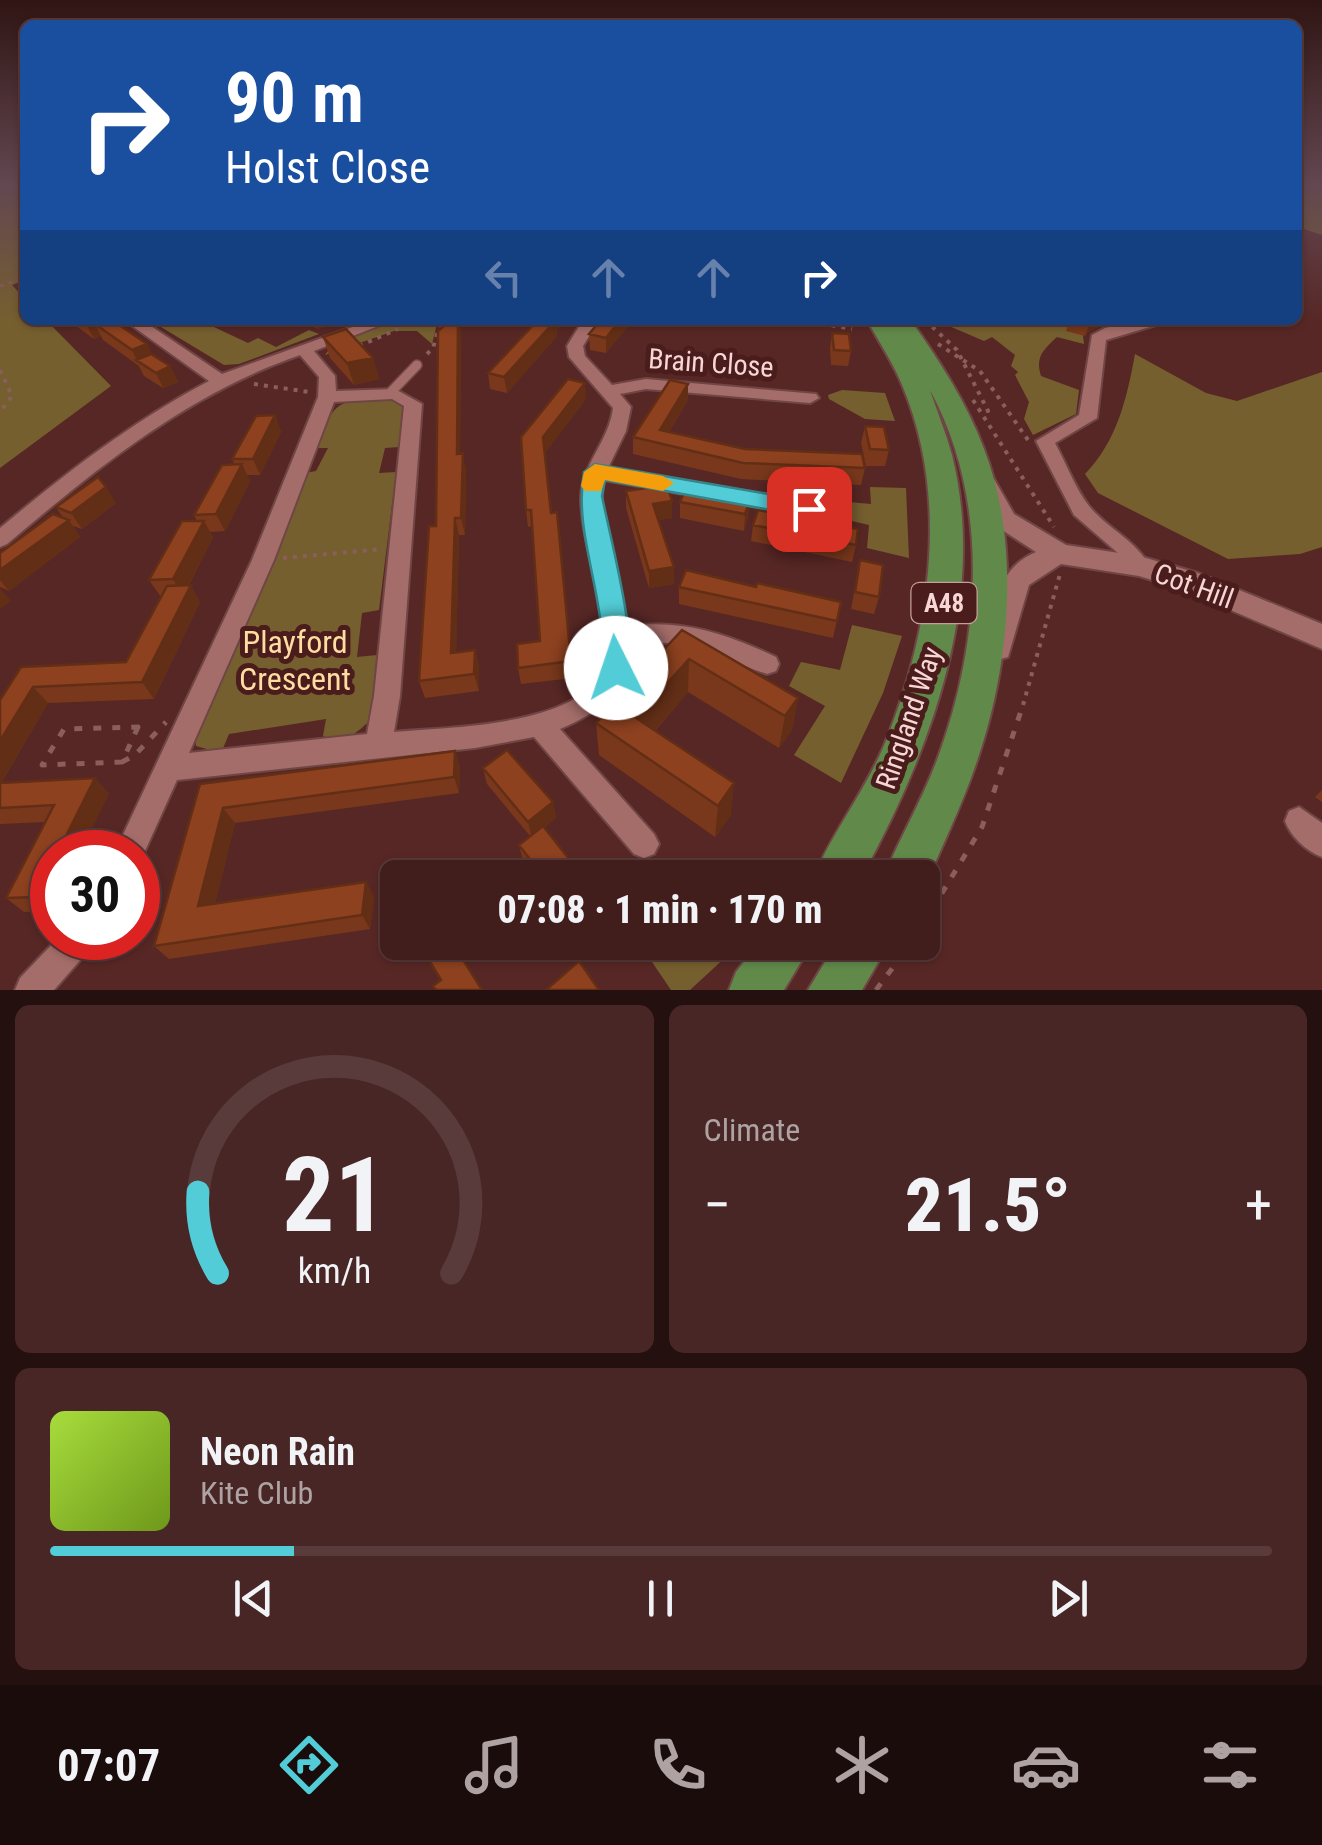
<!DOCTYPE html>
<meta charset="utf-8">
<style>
:root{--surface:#411d1c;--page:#482625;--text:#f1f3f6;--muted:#aea2a3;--line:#5a3b3b;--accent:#52ccd6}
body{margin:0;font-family:"Roboto Condensed",sans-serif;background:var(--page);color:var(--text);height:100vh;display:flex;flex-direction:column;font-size:38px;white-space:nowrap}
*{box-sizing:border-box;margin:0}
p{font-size:32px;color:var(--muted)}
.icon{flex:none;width:55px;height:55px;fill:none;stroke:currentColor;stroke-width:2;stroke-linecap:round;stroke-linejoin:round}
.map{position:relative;height:990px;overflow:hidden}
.side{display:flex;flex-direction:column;gap:15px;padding:15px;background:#24100f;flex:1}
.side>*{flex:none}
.banner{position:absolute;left:20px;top:20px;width:1282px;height:305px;border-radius:15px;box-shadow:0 2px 8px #0004,0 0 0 2px var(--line);background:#1a4fa0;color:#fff;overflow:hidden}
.speed{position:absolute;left:30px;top:830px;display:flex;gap:20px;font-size:50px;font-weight:700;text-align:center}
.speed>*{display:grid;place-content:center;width:130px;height:130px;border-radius:50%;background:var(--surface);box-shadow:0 2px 8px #0004,0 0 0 2px var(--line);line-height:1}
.speed .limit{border:15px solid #d22;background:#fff;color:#111}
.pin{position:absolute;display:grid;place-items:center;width:85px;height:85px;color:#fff;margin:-42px;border-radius:20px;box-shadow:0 5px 15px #0006}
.me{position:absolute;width:110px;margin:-55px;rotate:356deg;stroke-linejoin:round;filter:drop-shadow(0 0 8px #0008)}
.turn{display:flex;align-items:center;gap:35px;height:210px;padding:0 40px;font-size:45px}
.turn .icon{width:130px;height:130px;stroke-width:2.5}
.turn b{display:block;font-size:70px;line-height:85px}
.lanes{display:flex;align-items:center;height:95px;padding:0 40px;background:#0003;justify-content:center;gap:50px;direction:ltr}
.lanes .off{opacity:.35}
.big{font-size:75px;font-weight:800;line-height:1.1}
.side .card{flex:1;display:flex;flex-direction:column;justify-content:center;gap:15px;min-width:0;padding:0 35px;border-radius:15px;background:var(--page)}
.side .dial{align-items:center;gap:0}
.dial svg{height:260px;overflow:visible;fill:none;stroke:var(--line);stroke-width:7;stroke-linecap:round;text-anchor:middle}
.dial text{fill:var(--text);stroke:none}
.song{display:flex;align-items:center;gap:30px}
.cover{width:120px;height:120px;border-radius:15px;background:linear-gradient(135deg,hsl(80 70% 55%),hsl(80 70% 35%))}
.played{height:10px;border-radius:5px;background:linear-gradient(90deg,var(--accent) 20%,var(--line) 20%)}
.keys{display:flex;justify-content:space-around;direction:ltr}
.heat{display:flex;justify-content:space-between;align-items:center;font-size:55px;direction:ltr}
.side .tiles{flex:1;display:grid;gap:15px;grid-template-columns:1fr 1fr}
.card:last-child{grid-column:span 2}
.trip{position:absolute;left:380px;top:860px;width:560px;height:100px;border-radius:15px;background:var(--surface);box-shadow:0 2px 8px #0004,0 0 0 2px var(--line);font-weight:800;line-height:100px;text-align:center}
.tab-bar{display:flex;height:160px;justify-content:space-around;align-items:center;background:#1a0c0b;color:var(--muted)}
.tab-bar .icon{width:70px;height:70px}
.tab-bar .active{color:var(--accent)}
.tab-bar b{font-size:45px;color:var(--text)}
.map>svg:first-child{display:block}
.green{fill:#765f2f}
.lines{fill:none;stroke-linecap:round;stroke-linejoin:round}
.service-casing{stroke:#6f4645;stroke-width:12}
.minor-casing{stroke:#6f4645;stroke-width:4}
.tertiary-casing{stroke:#6f4645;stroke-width:4}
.primary-casing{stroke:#6f4645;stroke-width:4}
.path-far2{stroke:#895e5c;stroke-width:2.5;stroke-dasharray:4 5;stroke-linecap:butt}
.path-far1{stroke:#895e5c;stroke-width:4;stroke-dasharray:4 6;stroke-linecap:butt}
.path{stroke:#895e5c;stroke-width:5;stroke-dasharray:8 11;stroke-linecap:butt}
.service{stroke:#a56d6a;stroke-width:9}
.minor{fill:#a56d6a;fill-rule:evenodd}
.tertiary{fill:#a56d6a;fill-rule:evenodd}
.primary{fill:#618a4a;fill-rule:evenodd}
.wall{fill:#79381b}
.shaded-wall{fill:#632e16}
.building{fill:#8d411f;stroke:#632e16;stroke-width:2.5}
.route{fill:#52ccd6;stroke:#35858b;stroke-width:2.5}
.slow{fill:#f59e0b}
.labels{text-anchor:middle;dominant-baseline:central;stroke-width:10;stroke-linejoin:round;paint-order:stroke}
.shield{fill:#4b1c1c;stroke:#c39f9d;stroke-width:2.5}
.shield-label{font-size:25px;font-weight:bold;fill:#f7d7d4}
.street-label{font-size:28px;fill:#f7d7d4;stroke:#4b1c1c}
.near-park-label{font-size:32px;fill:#fddda0;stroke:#4b1c1c}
</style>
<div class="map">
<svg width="1322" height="990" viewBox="0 0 1322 990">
<rect width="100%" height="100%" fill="#572725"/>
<!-- green -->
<path class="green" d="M 0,185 L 25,185 L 25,280 L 12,285 L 25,299 L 25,320 L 46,320 L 111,386 L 0,468 Z
M 1298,185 L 1322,185 L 1322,235 L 1298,227 Z
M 165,320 L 174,325 L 199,320 L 248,343 L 258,338 L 276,347 L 309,330 L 319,334 L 239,364 L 224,365 L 151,321 Z
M 391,320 L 438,320 L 432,344 L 417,331 L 394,331 L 325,355 L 335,342 Z
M 935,320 L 1081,320 L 1084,344 L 1057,337 C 1043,350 1035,357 1041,376 L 1079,390 L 1076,414 L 1033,435 L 1024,419 L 1029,402 L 1015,375 L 1018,372 L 1011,366 L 1015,355 L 992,337 L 984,341 Z
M 1135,354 L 1206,393 L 1237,401 L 1322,372 L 1322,547 L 1300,554 L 1228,559 L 1098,493 L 1085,474 C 1117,441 1127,398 1135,354 Z
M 842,390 L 885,393 L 895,421 L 865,419 L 829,399 L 828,395 Z
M 394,399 L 403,403 L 399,447 L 385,448 L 379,473 L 396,472 L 379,610 L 362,613 L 357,657 L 377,655 L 370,720 C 357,733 342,747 323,736 L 326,719 L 229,734 L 221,753 L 196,746 L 194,728 L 305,473 L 316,471 L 328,448 L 315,448 C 337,395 338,401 394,399 Z
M 870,487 L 906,488 L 909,558 L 867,548 L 869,525 L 834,517 L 838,501 L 871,504 Z
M 852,625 L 902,636 L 883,693 L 841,783 L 794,755 L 825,706 L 789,686 L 801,662 L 840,670 Z
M 664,942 L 741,942 L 741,943 L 690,990 L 671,990 L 652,962 Z"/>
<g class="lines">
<defs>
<path id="service" d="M 389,394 L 417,365"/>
<path id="minor" d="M 124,320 L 142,320 L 222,374 L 372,320 L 394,320 L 314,351 L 335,376 L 336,391 L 395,389 L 422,404 L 400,696 L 394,732 C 446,727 584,727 604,666 C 608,654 606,639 605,628 C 601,585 582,543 581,500 C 580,466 609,442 613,408 L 569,357 L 567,346 L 583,320 L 599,320 L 583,346 L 585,356 L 612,385 L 646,379 L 816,394 L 819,398 L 810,403 L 646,389 L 620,394 L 631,407 L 626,431 L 608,468 L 809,502 L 819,509 L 809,516 L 604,480 C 594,521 621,584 628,626 C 683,619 727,634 776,657 L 779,664 L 776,671 L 767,674 C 710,655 696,636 630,645 C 630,690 598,713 560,729 L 654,834 L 659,844 L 654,854 L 644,858 L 634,854 L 534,737 L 475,748 L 177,780 L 140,862 L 138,864 L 138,852 L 115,852 L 252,560 L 318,397 L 319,377 L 300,355 C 187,394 97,468 7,544 L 0,547 L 0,528 C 66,473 133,421 209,381 ZM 392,399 L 404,406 L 374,696 L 367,734 L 189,753 L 274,560 L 334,402 Z
M 1142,320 L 1173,320 L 1106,340 L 1097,418 L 1055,443 C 1066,463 1075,488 1089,506 C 1108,529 1134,539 1150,566 L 1147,572 L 1131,572 L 1119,554 L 1074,515 L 1036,441 L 1079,415 L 1092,335 L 1105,328 Z
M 1299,807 L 1322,823 L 1322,857 C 1306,851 1291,837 1285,821 L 1289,811 Z
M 58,938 L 95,938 L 90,949 L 54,990 L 15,990 L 20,978 Z"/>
<path id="tertiary" d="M 985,477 L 994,479 L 1014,514 L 1066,545 L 1139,556 L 1198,573 L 1322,624 L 1322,649 L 1179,588 L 1139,576 L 1061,564 L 1029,585 L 1008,657 L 997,660 L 986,657 L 982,648 C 994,610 995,569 1036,552 L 996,526 L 973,485 Z"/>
<path id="primary" d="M 867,320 L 889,320 L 893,326 L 904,320 L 912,322 C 940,362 967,403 984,449 C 1021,544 1010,663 978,758 C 963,804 941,848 922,893 L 922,878 L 883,878 C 900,838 922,800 937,760 C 981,642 991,502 930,390 C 937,411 946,433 952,455 C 988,600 930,752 861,878 L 813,878 C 833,831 866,790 885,743 C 930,632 950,501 903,387 C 894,364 879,342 867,320 Z
M 759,942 L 813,942 L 784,990 L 729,990 L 736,972 Z
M 837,942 L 890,942 L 862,990 L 808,990 Z"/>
</defs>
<!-- service casing -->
<use href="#service" class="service-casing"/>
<!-- minor casing -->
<use href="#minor" class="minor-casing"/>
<!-- tertiary casing -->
<use href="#tertiary" class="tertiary-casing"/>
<!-- primary casing -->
<use href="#primary" class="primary-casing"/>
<!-- path-far2 -->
<path class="path-far2" d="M 0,286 L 25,278"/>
<!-- path-far1 -->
<path class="path-far1" d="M 802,320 L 852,329
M 925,320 L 957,350 L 988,411 L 981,411
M 938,344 L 980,371 L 1028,440
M 359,346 L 398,329
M 427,354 L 433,348 L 441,320
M 0,370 L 12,396 L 0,412
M 254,384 L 309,392
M 973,400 L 1054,527
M 283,558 L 383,549
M 1023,705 L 1060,574"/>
<!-- path -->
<path class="path" d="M 138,727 L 122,762 L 42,765 L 64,729 Z
M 122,762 L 135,755 L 166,722
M 922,926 L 982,827 L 1024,702
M 876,990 L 912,942"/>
<!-- service -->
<use href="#service" class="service"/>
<!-- minor -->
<use href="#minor" class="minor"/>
<!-- tertiary -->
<use href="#tertiary" class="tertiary"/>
<!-- primary -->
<use href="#primary" class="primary"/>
</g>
<!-- wall -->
<path class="wall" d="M 68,320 L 102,320 L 147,344 L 152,355 L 170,366 L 178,382 L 163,388 L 144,376 L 139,366 L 103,340 L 101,336 L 94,339 Z
M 301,320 L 339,320 L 318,329 Z
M 633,320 L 606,353 L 590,350 L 589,334 Z
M 1070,320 L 1105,320 L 1103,325 L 1089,331 L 1085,336 L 1066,331 Z
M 461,329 L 460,453 L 466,470 L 465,535 L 459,535 L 456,652 L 475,650 L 479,666 L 479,691 L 425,698 L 419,681 Z
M 557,330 L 557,336 L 507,393 L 490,389 L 488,373 Z
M 832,333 L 851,351 L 848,366 L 831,365 L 830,348 Z
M 323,337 L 373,358 L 379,379 L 354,385 L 330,358 Z
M 688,384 L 688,400 L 669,432 L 745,449 L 865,468 L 861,485 L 741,479 L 633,454 L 633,437 Z
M 586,399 L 545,453 L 551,513 L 557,512 L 573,678 L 521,684 L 518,668 L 540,641 L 532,526 L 528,527 L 526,510 L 521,437 Z
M 275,415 L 281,432 L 260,475 L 247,475 L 250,481 L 225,531 L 210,532 L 213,537 L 189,585 L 200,602 L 154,699 L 48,703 L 2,782 L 95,778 L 109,794 L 52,852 L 52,911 L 24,912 L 6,898 L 46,822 L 0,824 L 0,700 L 21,667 L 126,662 L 161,597 L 149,580 L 197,521 L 194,515 L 235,465 L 232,459 Z
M 865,426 L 889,450 L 885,466 L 866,466 L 861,443 Z
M 686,487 L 748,517 L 744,531 L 680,518 L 680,502 Z
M 626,491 L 672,501 L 672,518 L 659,520 L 674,584 L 649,588 L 626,508 Z
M 116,503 L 82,529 L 73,526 L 80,537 L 9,591 L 0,587 L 0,553 L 63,518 L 56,507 Z
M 753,525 L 856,545 L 852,562 L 751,541 Z
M 860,560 L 879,597 L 874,614 L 851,609 Z
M 679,587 L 841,602 L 833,638 L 679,604 Z
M 682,630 L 798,698 L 792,730 L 779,748 L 688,692 L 655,731 L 731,815 L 715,837 L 599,755 L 596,723 Z
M 455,751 L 460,768 L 459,793 L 235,823 L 215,904 L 366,882 L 374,897 L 370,929 L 169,959 L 154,946 L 200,784 Z
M 483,768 L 553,802 L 556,818 L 544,828 L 584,878 L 536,878 L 523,861 L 519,845 L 530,836 L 487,784 Z
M 1322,790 L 1322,802 L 1315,797 Z"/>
<!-- shaded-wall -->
<path class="shaded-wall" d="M 95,320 L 102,320 L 109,333 L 95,324 L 101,336 L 94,339 L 86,324 Z
M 315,320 L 339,320 L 318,329 Z
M 458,320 L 461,329 L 460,470 L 457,454 Z
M 554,320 L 566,320 L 557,330 L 557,336 L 507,393 L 504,377 Z
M 620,320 L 633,320 L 606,353 L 606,338 Z
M 1091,320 L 1105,320 L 1103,325 L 1089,331 L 1085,336 Z
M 147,344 L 155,360 L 137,360 L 132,350 Z
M 373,358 L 379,379 L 354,385 L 347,363 Z
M 170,366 L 178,382 L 163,388 L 156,373 Z
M 585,383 L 586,399 L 545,453 L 543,437 Z
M 688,384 L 688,400 L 660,446 L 660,430 Z
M 275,415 L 281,432 L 260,475 L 253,459 Z
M 463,453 L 466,470 L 465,535 L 461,518 Z
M 242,464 L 250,481 L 225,531 L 216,514 Z
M 106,487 L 116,503 L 82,529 L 71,513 Z
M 750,500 L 748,517 L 744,531 L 745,514 Z
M 672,501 L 672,518 L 654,521 L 653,504 Z
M 455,518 L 459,535 L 456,669 L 451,653 Z
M 69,520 L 80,537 L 9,591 L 0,580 L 0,570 Z
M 204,521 L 213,537 L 183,596 L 173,579 Z
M 674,567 L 674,584 L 649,588 L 649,571 Z
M 191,585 L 200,602 L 154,699 L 142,682 Z
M 0,588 L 11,601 L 0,609 Z
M 475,650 L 479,666 L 479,691 L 474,674 Z
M 689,659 L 688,692 L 637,751 L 636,718 Z
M 33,687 L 48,703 L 0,785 L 0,741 Z
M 798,698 L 792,730 L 779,748 L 785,716 Z
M 455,751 L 460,768 L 459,793 L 454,777 Z
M 95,778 L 109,794 L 81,852 L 58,852 Z
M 734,783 L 731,815 L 715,837 L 718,806 Z
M 553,802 L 556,818 L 532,838 L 528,822 Z
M 223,808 L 235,823 L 211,921 L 198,906 Z
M 52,863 L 52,910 L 36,897 Z
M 366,882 L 374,897 L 370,929 L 362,915 Z
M 451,942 L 460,942 L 463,948 L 456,952 Z
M 591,942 L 601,942 L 592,951 Z"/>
<!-- building -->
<path class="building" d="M 107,320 L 112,320 L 147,344 L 132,350 L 95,324 Z
M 451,320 L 458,320 L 457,454 L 463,453 L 461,518 L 455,518 L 451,653 L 475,650 L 474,674 L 419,681 L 429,526 L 436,526 L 438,331 Z
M 538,320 L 556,320 L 504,377 L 488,373 Z
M 601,320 L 620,320 L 606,338 L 589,334 Z
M 346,329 L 373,358 L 347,363 L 323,337 Z
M 832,333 L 849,334 L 851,351 L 834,350 Z
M 151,354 L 170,366 L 156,373 L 136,360 Z
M 568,379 L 585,383 L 543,437 L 551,513 L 557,512 L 571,661 L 518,668 L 517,644 L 540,641 L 531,510 L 526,510 L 521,437 Z
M 670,380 L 688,384 L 660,430 L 745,449 L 862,454 L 865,468 L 743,463 L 633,437 Z
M 275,415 L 253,459 L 232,459 L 256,416 Z
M 865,426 L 884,427 L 889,450 L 870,449 Z
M 242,464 L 216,514 L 194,515 L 222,465 Z
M 98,477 L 106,487 L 71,513 L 56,507 Z
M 667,485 L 672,501 L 653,504 L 674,567 L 649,571 L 626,491 Z
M 686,487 L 750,500 L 745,514 L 680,502 Z
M 758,510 L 858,529 L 856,545 L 753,525 Z
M 53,514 L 69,520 L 0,570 L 0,553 Z
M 182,521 L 204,521 L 173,579 L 149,580 Z
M 860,560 L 883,565 L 879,597 L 855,592 Z
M 686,570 L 756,587 L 757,583 L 841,602 L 837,621 L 679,587 Z
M 191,585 L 142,682 L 33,687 L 0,741 L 0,700 L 21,667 L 126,662 L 167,586 Z
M 682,630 L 798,698 L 785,716 L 689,659 L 636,718 L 734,783 L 718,806 L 596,723 Z
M 507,750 L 553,802 L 528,822 L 483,768 Z
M 455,751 L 454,777 L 223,808 L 198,906 L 366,882 L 362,915 L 154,946 L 200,784 Z
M 95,778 L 58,852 L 52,852 L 52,863 L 36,897 L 6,898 L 54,805 L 0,808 L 0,783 Z
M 543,826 L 584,878 L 544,878 L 519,845 Z
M 418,942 L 452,942 L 482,990 L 436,990 L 433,986 L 441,980 Z
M 579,961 L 599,990 L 546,990 Z"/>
<!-- sky -->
<linearGradient id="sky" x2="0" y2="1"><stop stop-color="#301514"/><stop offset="0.57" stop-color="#634751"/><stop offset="1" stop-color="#634751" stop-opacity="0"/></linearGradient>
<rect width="1322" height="324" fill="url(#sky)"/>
<!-- route -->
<path class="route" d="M 595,464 L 809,501 L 820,509 L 809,517 L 605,480 L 602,496 C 609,533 640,647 626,676 L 616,680 L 606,676 C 599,664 603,651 602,637 C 599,582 574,526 584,472 Z"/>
<!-- slow -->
<path class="slow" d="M 595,464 L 663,476 L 674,483 L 663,491 L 605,480 L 601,491 L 585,491 L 581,486 L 584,472 Z"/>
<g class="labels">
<!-- shield labels -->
<rect class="shield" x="911.5" y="583" width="65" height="40" rx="8"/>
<g class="shield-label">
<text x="944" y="603">A48</text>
</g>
<!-- street labels -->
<g class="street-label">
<text transform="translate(711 363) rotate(4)">Brain Close</text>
<text transform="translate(1194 586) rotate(20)">Cot Hill</text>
<text transform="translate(909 718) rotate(-71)">Ringland Way</text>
</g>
<!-- near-park labels -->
<g class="near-park-label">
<text x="295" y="642">Playford<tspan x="295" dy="37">Crescent</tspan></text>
</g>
</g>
</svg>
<div class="speed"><div class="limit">30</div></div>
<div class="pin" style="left:809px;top:509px;background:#d93025"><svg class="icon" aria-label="arrive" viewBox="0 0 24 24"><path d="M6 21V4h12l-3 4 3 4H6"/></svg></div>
<svg class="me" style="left:616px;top:668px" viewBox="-20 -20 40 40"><circle r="19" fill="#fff"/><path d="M0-13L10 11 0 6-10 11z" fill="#52ccd6"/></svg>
<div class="trip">07:08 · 1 min · 170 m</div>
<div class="banner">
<div class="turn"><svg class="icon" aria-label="right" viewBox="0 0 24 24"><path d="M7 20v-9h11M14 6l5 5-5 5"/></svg><div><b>90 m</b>Holst Close</div></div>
<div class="lanes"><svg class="icon off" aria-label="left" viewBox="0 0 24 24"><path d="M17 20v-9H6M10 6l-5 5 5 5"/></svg><svg class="icon off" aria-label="ahead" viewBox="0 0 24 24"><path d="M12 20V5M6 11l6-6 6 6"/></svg><svg class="icon off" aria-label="ahead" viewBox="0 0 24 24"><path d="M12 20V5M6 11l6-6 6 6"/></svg><svg class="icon" aria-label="right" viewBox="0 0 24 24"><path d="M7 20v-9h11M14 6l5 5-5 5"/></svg></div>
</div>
</div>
<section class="side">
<div class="tiles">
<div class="card dial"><svg viewBox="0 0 100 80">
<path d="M14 69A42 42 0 1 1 86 69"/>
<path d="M14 69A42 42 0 0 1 8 44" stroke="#52ccd6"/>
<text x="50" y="56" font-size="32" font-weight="700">21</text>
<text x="50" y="72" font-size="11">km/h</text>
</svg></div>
<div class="card"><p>Climate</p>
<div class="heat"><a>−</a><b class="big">21.5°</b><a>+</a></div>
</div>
<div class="card">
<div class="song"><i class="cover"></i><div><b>Neon Rain</b><p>Kite Club</p></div></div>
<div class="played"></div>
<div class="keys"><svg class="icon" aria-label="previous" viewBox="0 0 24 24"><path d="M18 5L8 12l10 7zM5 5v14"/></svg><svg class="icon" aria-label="pause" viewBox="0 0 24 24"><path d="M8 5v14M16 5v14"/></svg><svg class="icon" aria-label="next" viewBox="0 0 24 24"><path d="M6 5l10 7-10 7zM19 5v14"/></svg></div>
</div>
</div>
</section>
<nav class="tab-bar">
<b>07:07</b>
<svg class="icon active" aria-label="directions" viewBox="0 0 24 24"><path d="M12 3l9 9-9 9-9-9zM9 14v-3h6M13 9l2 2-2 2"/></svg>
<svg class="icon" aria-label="music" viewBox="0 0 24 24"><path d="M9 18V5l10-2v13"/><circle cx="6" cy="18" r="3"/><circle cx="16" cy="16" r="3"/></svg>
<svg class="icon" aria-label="phone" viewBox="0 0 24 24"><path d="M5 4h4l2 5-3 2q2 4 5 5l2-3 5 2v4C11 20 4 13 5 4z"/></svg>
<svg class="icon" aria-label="climate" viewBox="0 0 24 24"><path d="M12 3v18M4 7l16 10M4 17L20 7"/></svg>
<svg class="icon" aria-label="car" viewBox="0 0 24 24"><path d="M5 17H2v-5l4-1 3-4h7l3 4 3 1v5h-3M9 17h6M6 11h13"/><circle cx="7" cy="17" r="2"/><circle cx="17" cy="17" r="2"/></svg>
<svg class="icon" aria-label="filters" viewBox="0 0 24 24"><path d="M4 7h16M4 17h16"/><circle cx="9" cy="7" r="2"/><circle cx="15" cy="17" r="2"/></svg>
</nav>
